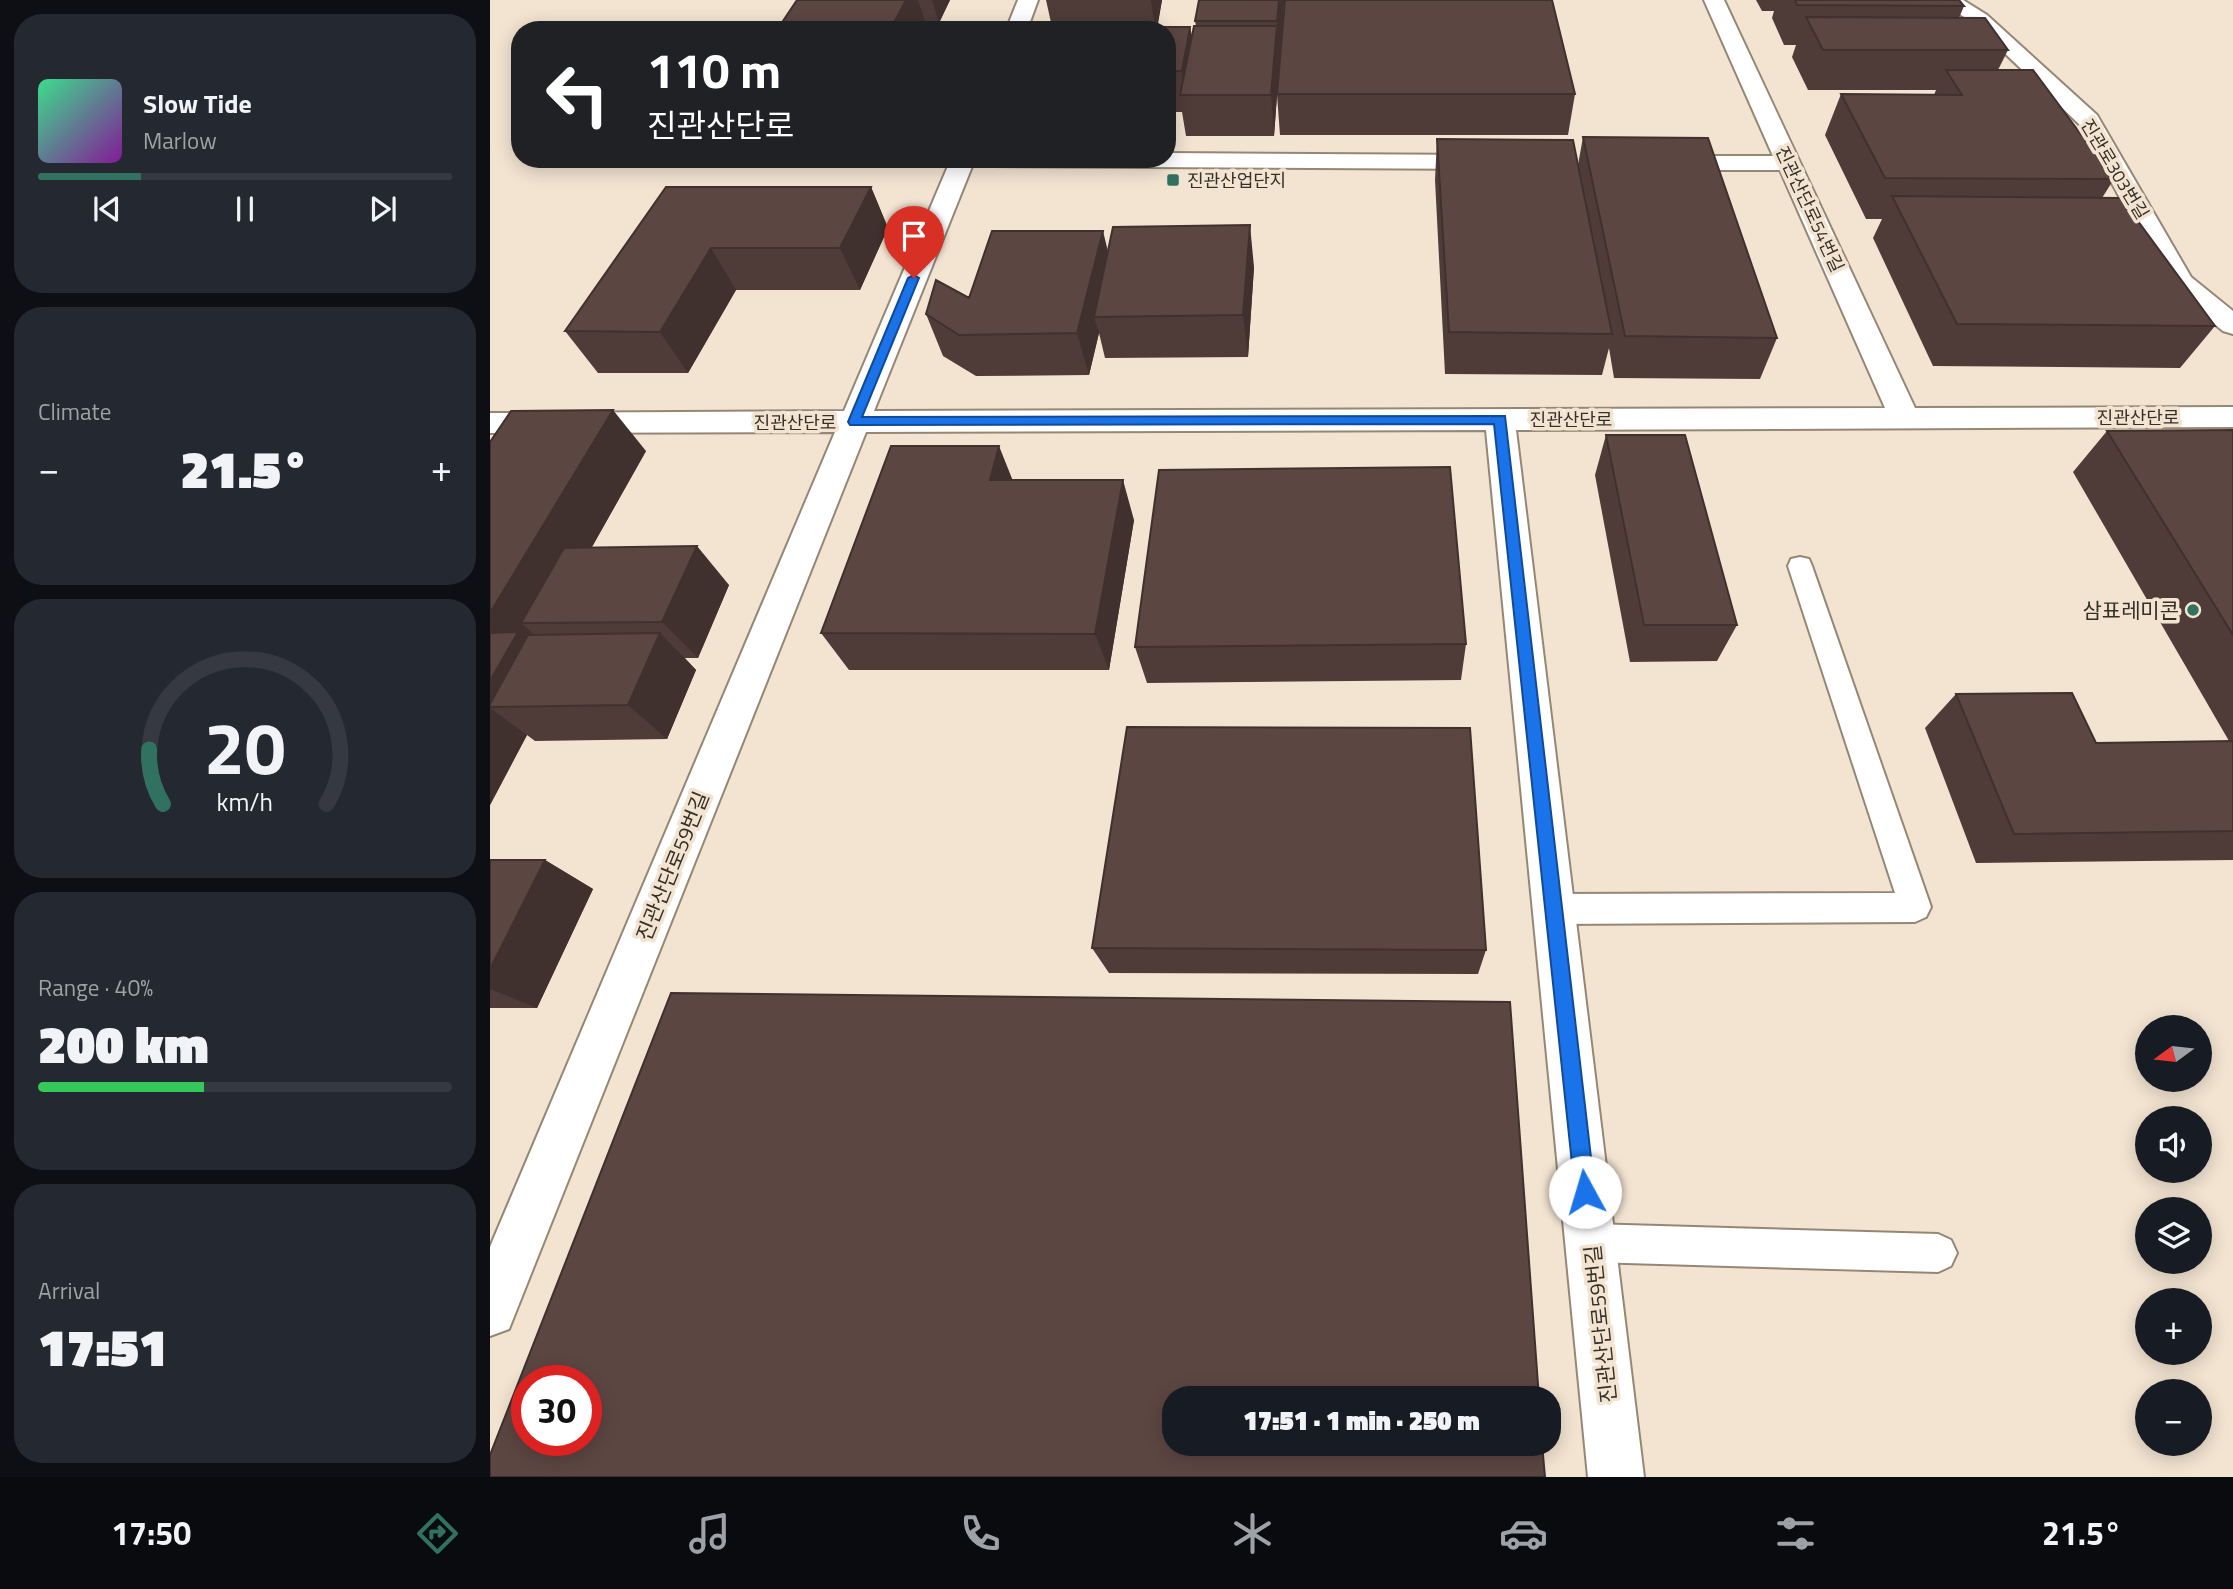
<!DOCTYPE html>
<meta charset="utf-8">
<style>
:root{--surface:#171b24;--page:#242831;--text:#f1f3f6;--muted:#9ea1a6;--line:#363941;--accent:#307160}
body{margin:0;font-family:"Titillium Web","Noto Sans KR",sans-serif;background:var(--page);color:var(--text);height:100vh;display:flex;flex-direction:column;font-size:26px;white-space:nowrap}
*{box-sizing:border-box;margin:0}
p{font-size:23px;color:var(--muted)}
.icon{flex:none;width:38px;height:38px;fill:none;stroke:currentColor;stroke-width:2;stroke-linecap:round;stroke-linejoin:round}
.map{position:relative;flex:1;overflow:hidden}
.side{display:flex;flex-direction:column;gap:14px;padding:14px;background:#0d0f14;width:490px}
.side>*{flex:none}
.banner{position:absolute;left:21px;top:21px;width:665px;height:147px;border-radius:28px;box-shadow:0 4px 18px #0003;background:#202124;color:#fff;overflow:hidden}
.needle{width:46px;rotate:255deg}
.tools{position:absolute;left:1645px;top:1015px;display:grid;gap:14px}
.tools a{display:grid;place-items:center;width:77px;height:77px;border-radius:50%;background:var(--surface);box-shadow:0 4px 18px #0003;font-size:35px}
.speed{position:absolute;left:21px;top:1365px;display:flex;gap:14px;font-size:35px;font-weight:700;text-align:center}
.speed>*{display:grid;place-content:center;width:91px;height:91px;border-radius:50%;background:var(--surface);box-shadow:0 4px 18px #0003;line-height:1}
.speed .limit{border:10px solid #d22;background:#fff;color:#111}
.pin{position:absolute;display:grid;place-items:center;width:60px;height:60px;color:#fff;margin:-72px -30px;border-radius:50% 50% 50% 0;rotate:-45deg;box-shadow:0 0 7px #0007}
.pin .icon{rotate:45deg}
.me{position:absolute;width:77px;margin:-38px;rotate:354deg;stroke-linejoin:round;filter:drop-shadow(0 0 5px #0008)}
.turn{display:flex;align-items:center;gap:24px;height:147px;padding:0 21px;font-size:32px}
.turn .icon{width:91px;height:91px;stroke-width:2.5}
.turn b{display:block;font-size:49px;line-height:60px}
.big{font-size:52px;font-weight:800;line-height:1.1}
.side .tile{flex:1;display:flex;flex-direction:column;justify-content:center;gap:10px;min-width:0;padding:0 24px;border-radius:28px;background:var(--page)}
.side .dial{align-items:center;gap:0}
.dial svg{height:182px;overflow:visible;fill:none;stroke:var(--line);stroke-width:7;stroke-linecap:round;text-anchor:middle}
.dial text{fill:var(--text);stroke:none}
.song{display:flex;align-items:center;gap:21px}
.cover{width:84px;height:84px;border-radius:10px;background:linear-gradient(135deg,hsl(150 70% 55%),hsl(290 70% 35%))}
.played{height:7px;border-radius:4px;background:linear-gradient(90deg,var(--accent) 25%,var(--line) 25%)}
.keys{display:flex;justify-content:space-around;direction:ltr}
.heat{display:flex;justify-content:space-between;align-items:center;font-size:38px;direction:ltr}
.charge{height:10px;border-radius:5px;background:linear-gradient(90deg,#34c759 40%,var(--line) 0)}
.trip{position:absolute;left:672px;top:1386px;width:399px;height:70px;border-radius:28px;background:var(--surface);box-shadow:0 4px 18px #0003;font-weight:800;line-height:70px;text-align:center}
.menu{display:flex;height:112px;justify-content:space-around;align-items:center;background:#090b0e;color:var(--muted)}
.menu .icon{width:49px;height:49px}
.menu .active{color:var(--accent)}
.menu b{font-size:32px;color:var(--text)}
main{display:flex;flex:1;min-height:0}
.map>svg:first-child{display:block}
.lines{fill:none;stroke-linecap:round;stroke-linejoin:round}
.service-casing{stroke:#948775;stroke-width:4}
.minor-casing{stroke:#948775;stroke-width:4}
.service{fill:#fff;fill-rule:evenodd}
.minor{fill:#fff;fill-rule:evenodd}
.wall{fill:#4f3c39}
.shaded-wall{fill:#40312e}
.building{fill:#5c4642;stroke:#40312e;stroke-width:2;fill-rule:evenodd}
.route{fill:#1a73e8;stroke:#114b97;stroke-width:2}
.poi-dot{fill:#307160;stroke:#f3e4d1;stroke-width:2.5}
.labels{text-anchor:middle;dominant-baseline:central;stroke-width:7;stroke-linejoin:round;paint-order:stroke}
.far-street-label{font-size:18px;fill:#353028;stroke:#f3e4d1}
.far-poi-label{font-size:18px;fill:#353028;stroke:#f3e4d1;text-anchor:start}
.poi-label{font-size:21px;fill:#353028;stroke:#f3e4d1;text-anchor:end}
.street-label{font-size:21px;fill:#353028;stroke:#f3e4d1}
</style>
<main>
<section class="side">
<div class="tile">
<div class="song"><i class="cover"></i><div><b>Slow Tide</b><p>Marlow</p></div></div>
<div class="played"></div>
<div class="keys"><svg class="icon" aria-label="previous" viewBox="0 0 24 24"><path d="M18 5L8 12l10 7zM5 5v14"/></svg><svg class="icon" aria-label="pause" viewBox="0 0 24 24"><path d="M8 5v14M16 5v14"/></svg><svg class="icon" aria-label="next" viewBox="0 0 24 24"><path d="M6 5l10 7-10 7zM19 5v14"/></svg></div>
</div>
<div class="tile"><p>Climate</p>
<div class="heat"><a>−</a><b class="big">21.5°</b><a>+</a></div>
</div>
<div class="tile dial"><svg viewBox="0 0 100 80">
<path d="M14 69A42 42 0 1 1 86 69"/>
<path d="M14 69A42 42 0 0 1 8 45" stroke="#307160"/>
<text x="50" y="56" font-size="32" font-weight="700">20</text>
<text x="50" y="72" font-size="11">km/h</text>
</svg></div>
<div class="tile"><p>Range · 40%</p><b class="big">200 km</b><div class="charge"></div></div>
<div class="tile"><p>Arrival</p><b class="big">17:51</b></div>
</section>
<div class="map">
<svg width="1743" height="1477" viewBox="0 0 1743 1477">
<rect width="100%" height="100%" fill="#f3e4d1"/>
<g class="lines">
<defs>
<path id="service" d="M 1310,557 L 1319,559 L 1322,566 L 1441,907 L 1436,917 L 1425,922 L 1063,924 L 1052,919 L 1047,909 L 1052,899 L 1063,894 L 1405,893 L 1298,566 L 1301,559 Z
M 1101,1224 L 1448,1234 L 1461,1240 L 1467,1253 L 1461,1266 L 1448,1272 L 1101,1262 L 1088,1256 L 1082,1243 L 1088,1230 Z"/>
<path id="minor" d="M 528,0 L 548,0 L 537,30 L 516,30 Z
M 1214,0 L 1234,0 L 1425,408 L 1743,407 L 1743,427 L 1026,430 L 1154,1477 L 1098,1477 L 996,430 L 376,432 L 19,1329 L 0,1336 L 0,1247 L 345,432 L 0,433 L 0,413 L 354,411 L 461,159 L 485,159 L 384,411 L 1395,408 L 1290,170 L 1173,170 L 1164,168 L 1161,163 L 1164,158 L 1173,156 L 1283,156 Z
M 1449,0 L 1473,0 L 1497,15 L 1607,115 L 1701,277 L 1743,311 L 1743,334 L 1733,331 L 1680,288 L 1589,124 L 1483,23 Z
M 677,153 L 998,155 L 1007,157 L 1010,162 L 1007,167 L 998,169 L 503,166 L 494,164 L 491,159 L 677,159 Z"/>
</defs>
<!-- service casing -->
<use href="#service" class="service-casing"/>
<!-- minor casing -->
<use href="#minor" class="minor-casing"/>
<!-- service -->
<use href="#service" class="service"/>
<!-- minor -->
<use href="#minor" class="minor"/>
</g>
<!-- wall -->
<path class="wall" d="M 307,0 L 460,0 L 449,23 L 435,23 L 436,25 Z
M 556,0 L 672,0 L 667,27 L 700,27 L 702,36 L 706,26 L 705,21 L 794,3 L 790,64 L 1085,94 L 1078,135 L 790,135 L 787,95 L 784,136 L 696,136 L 692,112 L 677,112 L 677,30 L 562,27 Z
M 1266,0 L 1469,0 L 1474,6 L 1469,18 L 1518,50 L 1508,70 L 1624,179 L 1612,198 L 1725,326 L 1690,368 L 1443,366 L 1383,238 L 1392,219 L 1376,219 L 1335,135 L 1351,94 L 1444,95 L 1446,90 L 1318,90 L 1302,57 L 1306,45 L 1294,45 L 1282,18 L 1284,11 L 1272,11 Z
M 1093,137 L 1287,338 L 1270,379 L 1124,378 L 1119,348 L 1112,375 L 955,374 L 945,180 L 947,139 L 1088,165 Z
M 176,187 L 381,187 L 398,228 L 370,290 L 246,290 L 198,373 L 108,373 L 75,331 Z
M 618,252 L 764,267 L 758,357 L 615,358 L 609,333 L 599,375 L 486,376 L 453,356 L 436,314 L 479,298 Z
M 1743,430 L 1743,860 L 1486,863 L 1435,728 L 1466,694 L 1606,743 L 1739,741 L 1583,472 L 1617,431 Z
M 1116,435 L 1247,625 L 1227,661 L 1140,662 L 1105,475 Z
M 0,442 L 156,451 L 102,547 L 239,585 L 208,658 L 195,658 L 206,670 L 177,739 L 45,741 L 37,735 L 0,805 Z
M 523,480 L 644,520 L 619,670 L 359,670 L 331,633 Z
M 976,644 L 971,680 L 657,683 L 645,647 Z
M 0,860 L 55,860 L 103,889 L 47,1008 L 0,1008 Z
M 602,948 L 996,950 L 988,974 L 619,973 Z"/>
<!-- shaded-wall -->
<path class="shaded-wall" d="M 416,0 L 428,0 L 436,25 L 434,30 L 400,30 Z
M 442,0 L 460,0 L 449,23 Z
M 661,0 L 672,0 L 667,30 L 665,30 Z
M 789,0 L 794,0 L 794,3 L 784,136 L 781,95 L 787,28 Z
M 700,27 L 706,67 L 695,95 L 692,71 Z
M 381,187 L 398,228 L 370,290 L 350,248 Z
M 760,225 L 764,267 L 758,357 L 753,315 Z
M 613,231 L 623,272 L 604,317 L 609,333 L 599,375 L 587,333 Z
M 221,248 L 246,290 L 198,373 L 170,332 Z
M 123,410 L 156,451 L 59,623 L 31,623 L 50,640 L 0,707 L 0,613 Z
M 509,446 L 525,486 L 500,480 Z
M 633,480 L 644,520 L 619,670 L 605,634 Z
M 207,546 L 239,585 L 208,658 L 172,622 Z
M 170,633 L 206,670 L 177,739 L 138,705 Z
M 0,708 L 37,735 L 0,805 Z
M 55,860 L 103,889 L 47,1008 L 0,989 L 0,969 Z"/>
<!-- building -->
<path class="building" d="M 307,0 L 416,0 L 400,30 L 287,30 Z
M 709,0 L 789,0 L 787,21 L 705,21 Z
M 795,0 L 1062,0 L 1085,94 L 787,94 Z
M 1305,0 L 1469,0 L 1474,6 L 1307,5 Z
M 1316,17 L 1495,18 L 1518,50 L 1333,50 Z
M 704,26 L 787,26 L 781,95 L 690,95 Z
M 546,27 L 700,27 L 692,71 L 677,71 L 677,30 L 545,30 Z
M 1456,70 L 1543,70 L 1624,179 L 1395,178 L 1351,94 L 1472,95 Z
M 1093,137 L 1218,138 L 1287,338 L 1135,336 Z
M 947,139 L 1083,140 L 1122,334 L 959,332 Z
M 176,187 L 381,187 L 350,248 L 221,248 L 170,332 L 75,331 Z
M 1402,196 L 1631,198 L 1725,326 L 1467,324 Z
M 760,225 L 753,315 L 604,317 L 623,227 Z
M 502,231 L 613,231 L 587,333 L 469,335 L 436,314 L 446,280 L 479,298 Z
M 123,410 L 0,613 L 0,442 L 21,411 Z
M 1743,430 L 1743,635 L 1617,431 Z
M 1116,435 L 1195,435 L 1247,625 L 1154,625 Z
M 401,446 L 509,446 L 500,480 L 633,480 L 605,634 L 331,633 Z
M 960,467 L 976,644 L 645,647 L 669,470 Z
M 207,546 L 172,622 L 31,623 L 74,548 Z
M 28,632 L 0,681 L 0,633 Z
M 170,633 L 138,705 L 0,707 L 0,704 L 38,635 Z
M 1582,693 L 1606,743 L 1743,741 L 1743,831 L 1524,834 L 1466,694 Z
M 637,727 L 980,728 L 996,950 L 602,948 Z
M 0,860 L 55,860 L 0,969 Z
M 181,993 L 1020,1002 L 1049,1398 L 684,1398 L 684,1444 L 1052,1444 L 1055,1477 L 0,1477 L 0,1455 ZM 37,1381 L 96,1381 L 96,1440 L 37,1440 Z"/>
<!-- route -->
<path class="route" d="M 424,275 L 429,278 L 372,417 L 1015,416 L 1105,1192 L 1102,1199 L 1095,1202 L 1088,1199 L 1085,1192 L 1004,424 L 360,425 L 358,422 L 418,278 Z"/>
<!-- markers -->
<g class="poi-dot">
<rect x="676" y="173" width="14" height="14" rx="3.5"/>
<circle cx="1703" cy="610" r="7"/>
</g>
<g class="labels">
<!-- far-street labels -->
<g class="far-street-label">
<text transform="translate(1625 169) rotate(59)">진관로303번길</text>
<text transform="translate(1320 209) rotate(65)">진관산단로54번길</text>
<text x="1648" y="417">진관산단로</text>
<text x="1081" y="419">진관산단로</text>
<text x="305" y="422">진관산단로</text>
</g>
<!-- far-poi labels -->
<g class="far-poi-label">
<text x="697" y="180">진관산업단지</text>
</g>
<!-- poi labels -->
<g class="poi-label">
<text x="1689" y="610">삼표레미콘</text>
</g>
<!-- street labels -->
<g class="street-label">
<text transform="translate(182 866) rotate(-68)">진관산단로59번길</text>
<text transform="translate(1110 1324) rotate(-96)">진관산단로59번길</text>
</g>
</g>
</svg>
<div class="tools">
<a><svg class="needle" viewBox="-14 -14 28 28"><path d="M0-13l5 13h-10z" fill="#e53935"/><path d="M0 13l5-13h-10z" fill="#9ea1a6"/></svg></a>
<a><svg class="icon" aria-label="sound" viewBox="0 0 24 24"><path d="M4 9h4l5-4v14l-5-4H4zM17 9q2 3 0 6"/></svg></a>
<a><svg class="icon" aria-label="layers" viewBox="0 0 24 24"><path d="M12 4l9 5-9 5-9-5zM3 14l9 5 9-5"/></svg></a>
<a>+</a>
<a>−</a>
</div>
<div class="speed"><div class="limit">30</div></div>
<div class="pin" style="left:424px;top:278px;background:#d93025"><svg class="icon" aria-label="arrive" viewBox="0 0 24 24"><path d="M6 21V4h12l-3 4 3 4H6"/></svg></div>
<svg class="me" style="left:1095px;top:1192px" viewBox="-20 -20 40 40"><circle r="19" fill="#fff"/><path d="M0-13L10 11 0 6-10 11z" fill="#1a73e8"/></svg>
<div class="trip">17:51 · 1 min · 250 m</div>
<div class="banner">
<div class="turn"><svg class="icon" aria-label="left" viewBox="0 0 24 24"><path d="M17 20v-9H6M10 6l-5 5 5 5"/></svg><div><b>110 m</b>진관산단로</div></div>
</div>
</div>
</main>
<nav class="menu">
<b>17:50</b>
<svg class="icon active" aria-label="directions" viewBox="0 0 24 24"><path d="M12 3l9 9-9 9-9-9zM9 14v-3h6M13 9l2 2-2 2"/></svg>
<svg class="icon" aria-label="music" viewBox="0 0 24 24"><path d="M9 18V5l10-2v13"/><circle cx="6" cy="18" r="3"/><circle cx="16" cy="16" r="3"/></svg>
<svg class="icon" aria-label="phone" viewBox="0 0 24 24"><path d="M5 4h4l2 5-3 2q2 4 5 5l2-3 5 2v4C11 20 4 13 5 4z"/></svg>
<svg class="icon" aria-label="climate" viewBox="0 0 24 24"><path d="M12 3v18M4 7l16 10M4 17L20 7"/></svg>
<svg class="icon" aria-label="car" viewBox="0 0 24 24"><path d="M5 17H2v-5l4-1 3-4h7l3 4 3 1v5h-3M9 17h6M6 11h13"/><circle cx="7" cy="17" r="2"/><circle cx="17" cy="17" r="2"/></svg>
<svg class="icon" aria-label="filters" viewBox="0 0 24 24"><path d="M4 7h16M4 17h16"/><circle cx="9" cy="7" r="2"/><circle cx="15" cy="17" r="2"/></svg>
<b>21.5°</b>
</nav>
